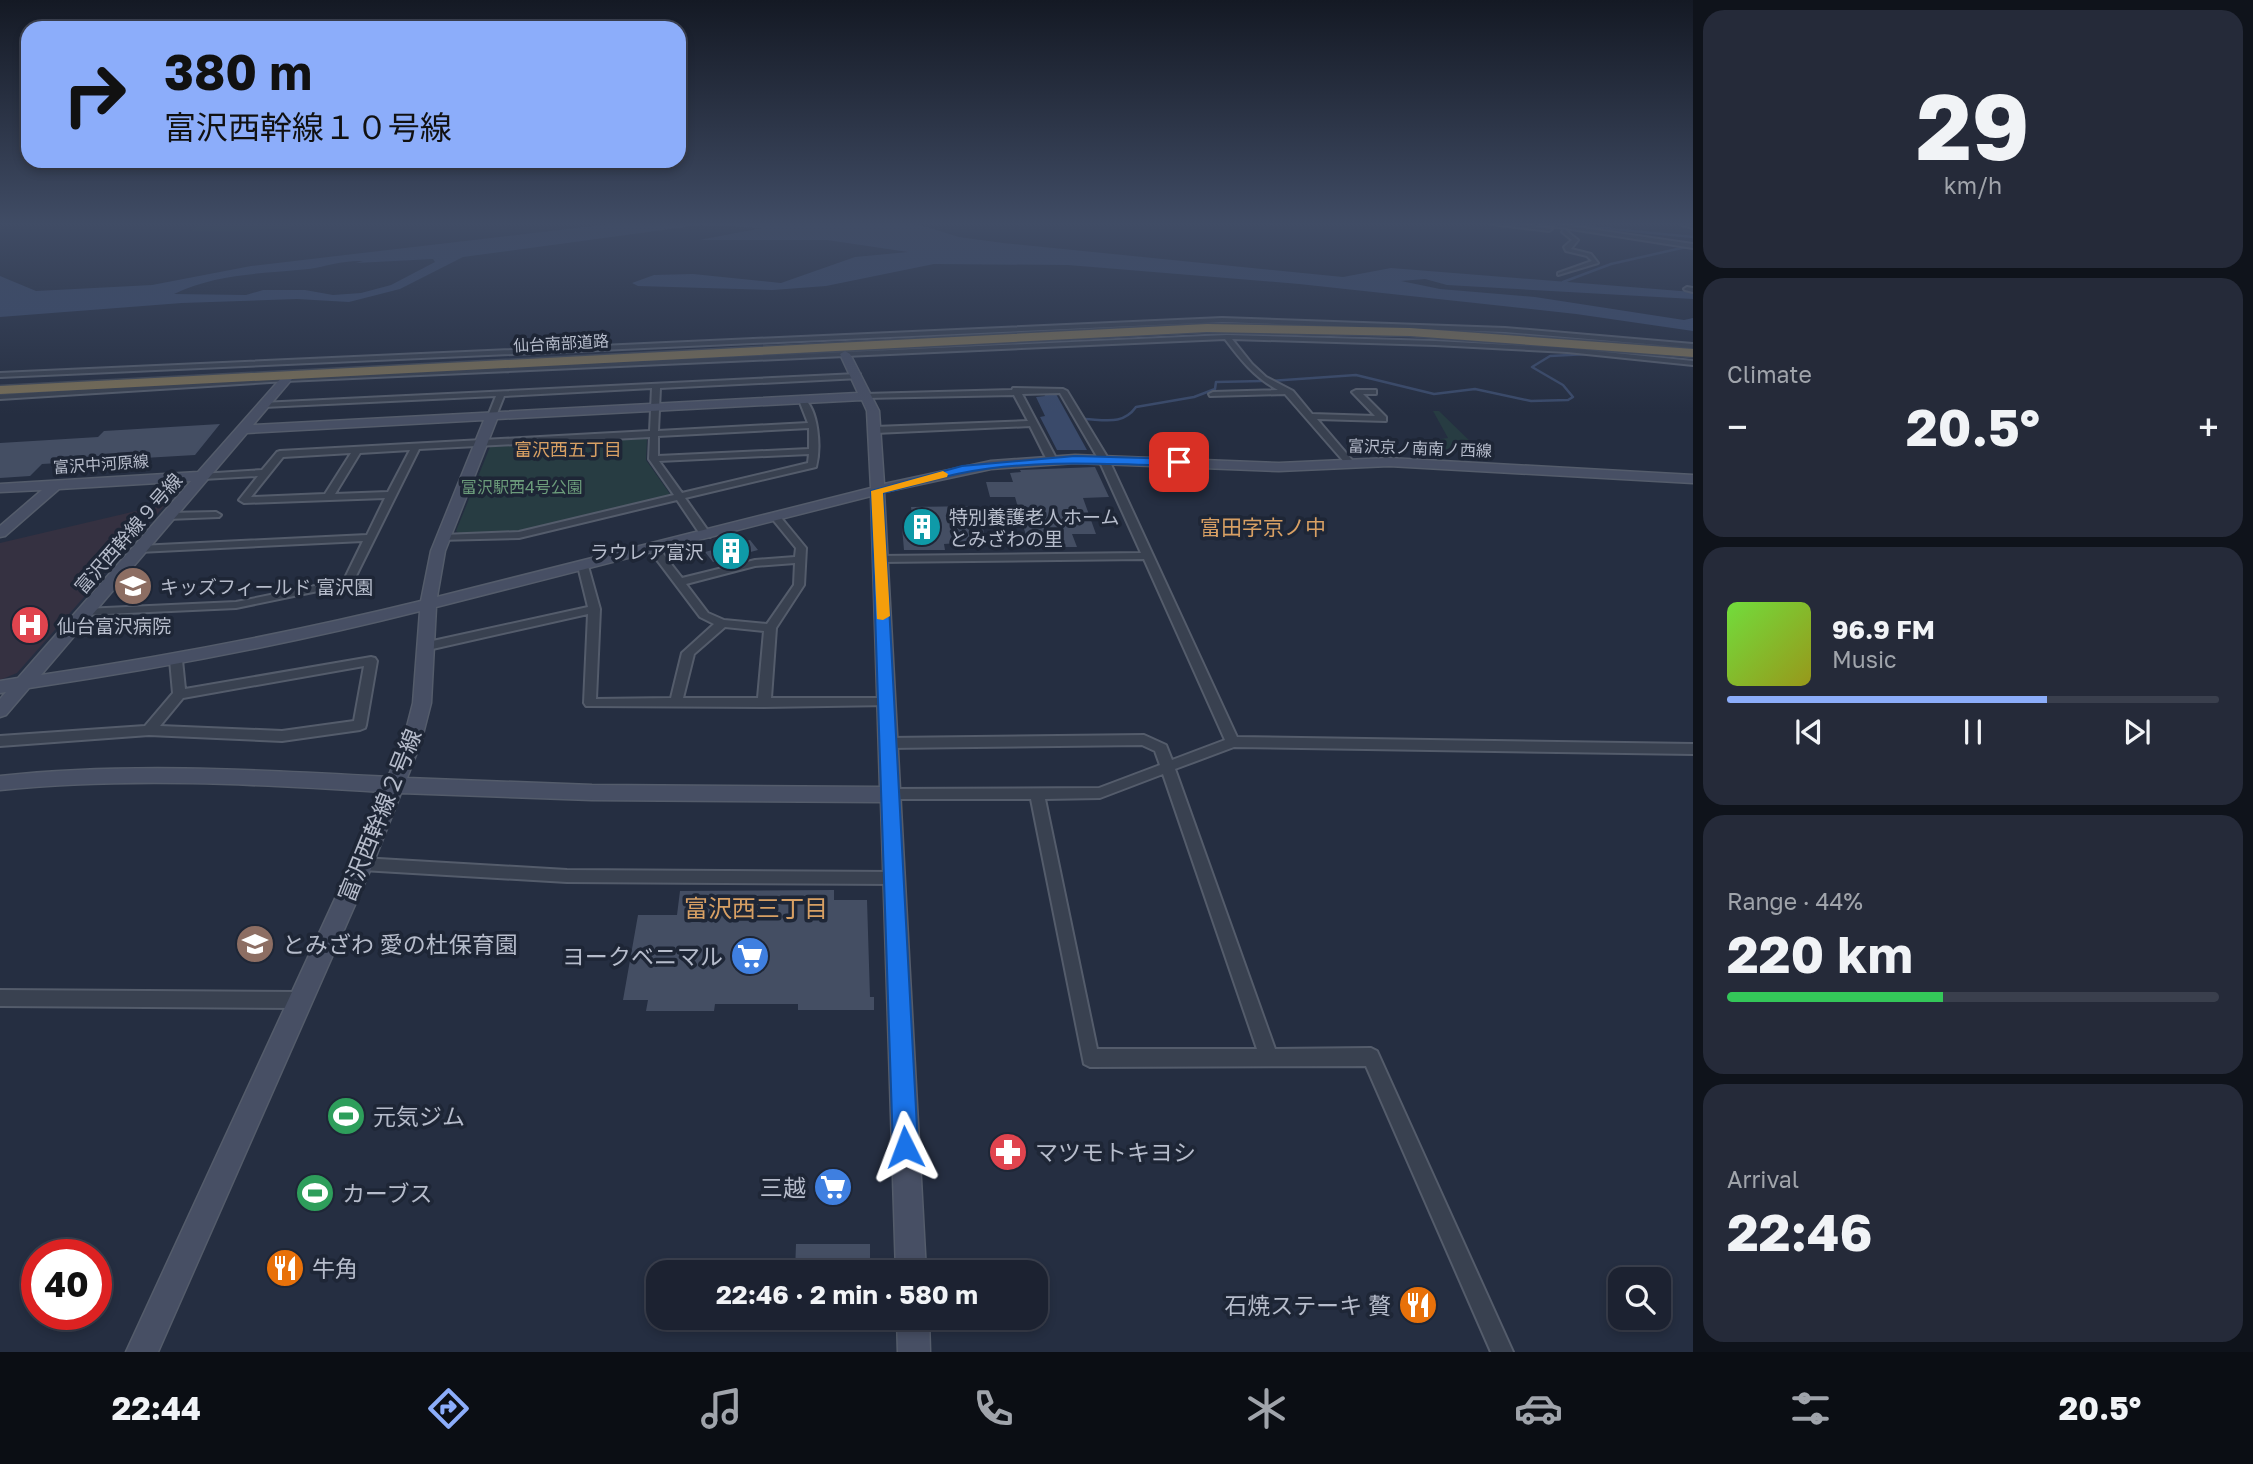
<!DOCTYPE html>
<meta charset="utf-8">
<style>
:root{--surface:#1c2231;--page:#252a39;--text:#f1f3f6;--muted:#a0a4ab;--line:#3a3f4d;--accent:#8cadfa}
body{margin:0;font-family:"Golos Text","Noto Sans JP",sans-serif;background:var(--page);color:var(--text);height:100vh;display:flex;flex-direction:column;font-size:26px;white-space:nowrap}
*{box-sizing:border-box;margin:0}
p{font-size:23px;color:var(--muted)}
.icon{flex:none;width:38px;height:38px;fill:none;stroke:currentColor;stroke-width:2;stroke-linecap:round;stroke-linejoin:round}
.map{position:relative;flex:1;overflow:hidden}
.details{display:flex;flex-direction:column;gap:10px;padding:10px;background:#0f131b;width:560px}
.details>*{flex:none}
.top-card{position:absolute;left:21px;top:21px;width:665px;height:147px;border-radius:21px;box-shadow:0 4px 10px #0003,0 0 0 2px var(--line);background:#8cadfa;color:#111;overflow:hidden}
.buttons{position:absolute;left:1608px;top:1267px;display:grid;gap:14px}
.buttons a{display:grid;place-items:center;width:63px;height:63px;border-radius:14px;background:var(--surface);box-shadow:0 4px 10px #0003,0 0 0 2px var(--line);font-size:35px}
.speed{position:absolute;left:21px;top:1239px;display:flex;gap:14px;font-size:35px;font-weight:700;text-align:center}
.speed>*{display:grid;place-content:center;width:91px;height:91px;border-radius:50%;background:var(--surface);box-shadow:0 4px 10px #0003,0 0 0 2px var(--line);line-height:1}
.speed .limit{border:10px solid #d22;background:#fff;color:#111}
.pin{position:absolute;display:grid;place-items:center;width:60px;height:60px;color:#fff;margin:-30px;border-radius:14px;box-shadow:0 4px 10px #0006}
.me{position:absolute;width:77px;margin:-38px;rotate:357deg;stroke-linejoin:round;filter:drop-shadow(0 0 5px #0008)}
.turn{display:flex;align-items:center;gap:24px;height:147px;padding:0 28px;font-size:32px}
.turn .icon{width:91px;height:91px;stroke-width:2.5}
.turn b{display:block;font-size:49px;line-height:60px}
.big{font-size:52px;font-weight:700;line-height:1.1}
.details .card{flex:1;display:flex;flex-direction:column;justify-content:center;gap:10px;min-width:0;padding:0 24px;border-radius:21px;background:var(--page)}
.details .dial{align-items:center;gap:0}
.dial b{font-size:91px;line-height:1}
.song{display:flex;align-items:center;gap:21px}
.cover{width:84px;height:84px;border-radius:10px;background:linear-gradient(135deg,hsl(100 70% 55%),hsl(60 70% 35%))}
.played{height:7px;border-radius:4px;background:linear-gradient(90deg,var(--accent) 65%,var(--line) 65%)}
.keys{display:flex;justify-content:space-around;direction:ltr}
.heat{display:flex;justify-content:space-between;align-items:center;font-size:38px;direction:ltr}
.charge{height:10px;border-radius:5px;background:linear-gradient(90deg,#34c759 44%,var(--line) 0)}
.trip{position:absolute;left:646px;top:1260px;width:402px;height:70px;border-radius:21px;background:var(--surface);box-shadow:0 4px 10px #0003,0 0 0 2px var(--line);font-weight:700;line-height:70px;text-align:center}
.tab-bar{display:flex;height:112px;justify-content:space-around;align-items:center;background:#0b0e14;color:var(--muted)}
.tab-bar .icon{width:49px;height:49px}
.tab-bar .selected{color:var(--accent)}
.tab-bar b{font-size:32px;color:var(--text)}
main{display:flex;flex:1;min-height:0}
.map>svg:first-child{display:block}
.medical{fill:#353141}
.green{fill:#273c42}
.water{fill:#3a4a6a;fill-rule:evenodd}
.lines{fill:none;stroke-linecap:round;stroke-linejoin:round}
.stream{stroke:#3a4a6a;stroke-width:2.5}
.building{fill:#444e63}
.street-casing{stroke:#545c6b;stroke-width:4}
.secondary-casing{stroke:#545c6b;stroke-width:3}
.highway-casing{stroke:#414958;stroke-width:3}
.street{fill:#394150;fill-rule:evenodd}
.secondary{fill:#474f64;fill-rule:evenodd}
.highway{fill:#776d56;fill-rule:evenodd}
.route{fill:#1a73e8;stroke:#114b97;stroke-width:2}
.slow{fill:#f59e0b}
.labels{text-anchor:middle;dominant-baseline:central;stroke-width:7;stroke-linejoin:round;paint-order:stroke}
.far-street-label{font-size:16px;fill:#b6bccb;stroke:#1e2636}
.far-park-label{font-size:16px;fill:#6c9c7b;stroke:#1e2636}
.far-neighbourhood-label{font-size:18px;fill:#d8a064;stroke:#1e2636}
.poi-label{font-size:19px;fill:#b6bccb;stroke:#1e2636;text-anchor:start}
.street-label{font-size:19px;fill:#b6bccb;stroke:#1e2636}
.neighbourhood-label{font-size:21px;fill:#d8a064;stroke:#1e2636}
.near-street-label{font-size:23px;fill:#b6bccb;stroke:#1e2636}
.near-poi-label{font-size:23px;fill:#b6bccb;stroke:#1e2636;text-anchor:start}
.near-neighbourhood-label{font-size:24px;fill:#d8a064;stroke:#1e2636}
</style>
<main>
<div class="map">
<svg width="1693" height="1352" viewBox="0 0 1693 1352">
<rect width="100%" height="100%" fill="#252e41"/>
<!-- medical -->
<path class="medical" d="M 166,504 L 17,673 L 0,680 L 0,543 Z"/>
<!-- green -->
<path class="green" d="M 201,224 L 294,224 L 288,229 L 190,232 Z
M 1433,411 L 1439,411 L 1476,447 L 1470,451 L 1431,448 L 1427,441 L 1448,438 Z
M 641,437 L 647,439 L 646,460 L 670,494 L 665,499 L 520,532 L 461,535 L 456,531 L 490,447 Z"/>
<!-- water -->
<path class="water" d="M 610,224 L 917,224 L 959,237 L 1003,243 L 1343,277 L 1391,268 L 1693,292 L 1693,299 L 1447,285 L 1425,279 L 1401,281 L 1440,289 L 1535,297 L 1684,320 L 1693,318 L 1693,331 L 1576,314 L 1299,284 L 1068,265 L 934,264 L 826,286 L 773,290 L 638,286 L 632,283 L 654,275 L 693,274 L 781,283 L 855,257 L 908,252 L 827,240 L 699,240 L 762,228 L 700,225 L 463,257 L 400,289 L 349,302 L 297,299 L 182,303 L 0,317 L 0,276 L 36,291 L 152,285 L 251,266 ZM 433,259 L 435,262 L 391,285 L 361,293 L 333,295 L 305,290 L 263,290 L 246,295 L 174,294 C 218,273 261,274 309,269 C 327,266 344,260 363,261 L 356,263 Z
M 1043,392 L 1056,394 L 1087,450 L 1057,450 L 1040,417 L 1045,416 L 1036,397 L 1045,396 Z"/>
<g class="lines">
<!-- stream -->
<path class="stream" d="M 1561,224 L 1693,237
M 1563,282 L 1611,264 L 1686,247
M 1269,381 L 1356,375 L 1434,394 L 1475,389 L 1531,401 L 1568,400 L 1573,397 L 1563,385 L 1532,367 L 1550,356 L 1588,354
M 1085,419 C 1106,420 1123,425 1136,407 L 1194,397 L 1215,389 L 1216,382 L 1262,381"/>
</g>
<!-- building -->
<path class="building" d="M 220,424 L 195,455 L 42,464 L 30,476 L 0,478 L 0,443 L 98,437 L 104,431 Z
M 1095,467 L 1109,497 L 1083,498 L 1096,534 L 1072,534 L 1077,547 L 1042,547 L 1040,539 L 1027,539 L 1015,497 L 990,497 L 986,482 L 1013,482 L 1010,473 L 1021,472 L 1020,470 Z
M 978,506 L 986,541 L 944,544 L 945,550 L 904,550 L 902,527 L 914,527 L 911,507 Z
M 750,540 L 758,550 L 713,562 L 705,552 Z
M 834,890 L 834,900 L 867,900 L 870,997 L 874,997 L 874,1010 L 798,1010 L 798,1004 L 715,1004 L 714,1011 L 646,1011 L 648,1000 L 623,1000 L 638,915 L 677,915 L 680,891 Z
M 796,1244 L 870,1244 L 870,1272 L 795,1272 Z"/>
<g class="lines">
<defs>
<path id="street" d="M 1492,224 L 1517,224 L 1552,229 L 1549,231 Z
M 1539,224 L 1555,224 L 1693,244 L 1693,248 Z
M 1682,224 L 1693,224 L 1693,228 L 1682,225 Z
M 1564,229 L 1578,240 L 1571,249 L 1591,254 L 1598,263 L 1558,275 L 1558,273 L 1592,261 L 1587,256 L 1566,251 L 1564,247 L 1572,240 L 1562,232 Z
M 1687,287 L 1693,288 L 1693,292 L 1685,290 L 1684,289 Z
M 1222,318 L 1505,328 L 1693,344 L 1693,348 L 1505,332 L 1222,322 L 0,377 L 0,373 Z
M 1227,335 L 1435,341 L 1567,348 L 1693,361 L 1693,365 L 1567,352 L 1435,345 L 1232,339 L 1252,364 L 1266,377 L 1293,391 L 1312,414 L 1375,416 L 1352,392 L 1356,390 L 1376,390 L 1376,394 L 1363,394 L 1386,417 L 1386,421 L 1317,419 L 1352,460 L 1354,462 L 1349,465 L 1346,464 L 1285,394 L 1210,396 L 1209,394 L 1213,392 L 1278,390 C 1254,377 1241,360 1225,339 L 286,381 L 0,399 L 0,395 L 286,377 Z
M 857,374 L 860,374 L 860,378 L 660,388 L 658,431 L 808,423 L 799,400 L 803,398 C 819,409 821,449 816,467 L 685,498 L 711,535 L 710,537 L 702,537 L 677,500 L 519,538 L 438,540 L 438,536 L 442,535 L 519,532 L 674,495 L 649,459 L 650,437 L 419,449 L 352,584 L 236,608 L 84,615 L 78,612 L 84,609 L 236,602 L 344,580 L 363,541 L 139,552 L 134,549 L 139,546 L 367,535 L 385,498 L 244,503 L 239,500 L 258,476 L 203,479 L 200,478 L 200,474 L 262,470 L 277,452 L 280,451 L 650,431 L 652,388 L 504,396 L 496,416 L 492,419 L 488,416 L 496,396 L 264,407 L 260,405 L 261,403 ZM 809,428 L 809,449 L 658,456 L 658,436 ZM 410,450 L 388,492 L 335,494 L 360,453 ZM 351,453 L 325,494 L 251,497 L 283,457 ZM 809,454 L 808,463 L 682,493 L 659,461 Z
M 1013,388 L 1063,389 L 1067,391 L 1109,460 L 1237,737 L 1693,744 L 1693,754 L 1234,747 L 1175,769 L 1275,1049 L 1371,1048 L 1377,1051 L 1513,1352 L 1491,1352 L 1366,1066 L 1090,1067 L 1084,1064 L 1031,799 L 890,799 L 885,798 L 883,794 L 885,790 L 890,789 L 1099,788 L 1160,765 L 1155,751 L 1142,745 L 888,748 L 883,746 L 881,743 L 883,740 L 888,738 L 1144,735 L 1166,745 L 1172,760 L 1225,740 L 1144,559 L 880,562 L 875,559 L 880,556 L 1141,553 L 1099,460 L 1060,393 L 1022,394 L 1057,460 L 1052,463 L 1047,460 L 1030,426 L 875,433 L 871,430 L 875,427 L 1028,421 L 1014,395 L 865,398 L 861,396 L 865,394 L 1012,390 ZM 1163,774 L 1257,1049 L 1097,1049 L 1045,799 L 1100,798 Z
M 216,512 L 221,515 L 219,517 L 167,519 L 162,516 L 167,513 Z
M 775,513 L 778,514 L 806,548 L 804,585 L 776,628 L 771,698 L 886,698 L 892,702 L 890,705 L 764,707 L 586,706 L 584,703 L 588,614 L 428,650 L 422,646 L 428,642 L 588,607 L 578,566 L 583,563 L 588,566 L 600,609 L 596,699 L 671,698 L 682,653 L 714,624 L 700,617 L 648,548 L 649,546 L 657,546 L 682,578 L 755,560 L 795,557 L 796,548 L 770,516 ZM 795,563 L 794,585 L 767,624 L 724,620 L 708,613 L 686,584 L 755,566 ZM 725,627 L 764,631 L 758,698 L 683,698 L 694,654 Z
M 176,656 L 182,660 L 185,689 L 371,657 L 375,658 L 377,661 L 366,725 L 365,728 L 360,730 L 282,741 L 149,735 L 0,746 L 0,736 L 145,726 L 173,693 L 170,660 ZM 364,666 L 354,721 L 282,731 L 160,726 L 183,698 Z
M 362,858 L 567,870 L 893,872 L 898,874 L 901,878 L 898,882 L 893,884 L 567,882 L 362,870 L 357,868 L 354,864 L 357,860 Z
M 0,990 L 299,992 L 305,994 L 308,1000 L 305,1006 L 299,1008 L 0,1006 Z"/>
<path id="secondary" d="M 845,351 L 850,354 L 879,411 L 884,484 L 991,461 L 1075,455 L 1279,463 L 1389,458 L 1693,475 L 1693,483 L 1389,466 L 1279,471 L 1075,463 L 991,469 L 884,492 L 926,1272 L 896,1272 L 881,802 L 592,800 L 401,793 L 373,864 L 158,1352 L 126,1352 L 351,864 L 382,792 C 254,784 128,777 0,790 L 0,776 C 130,762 258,770 388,777 L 403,742 L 413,703 L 420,611 C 290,644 162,668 29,688 L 6,715 L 0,717 L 0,699 L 6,692 L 0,693 L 0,681 L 18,678 L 191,481 L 59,489 L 5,536 L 0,537 L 0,526 L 42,490 L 0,492 L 0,484 L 198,472 L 282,377 L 286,376 L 292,379 L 253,425 L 858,393 L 840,354 ZM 862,400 L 867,411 L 871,488 L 437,597 L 445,551 L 497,419 ZM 484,420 L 431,551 L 421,601 C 295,632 169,656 41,675 L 247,433 ZM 871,496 L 880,787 L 592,785 L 407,778 L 421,742 L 431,703 L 436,607 Z
M 897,1318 L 929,1318 L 930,1352 L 898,1352 Z"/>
<path id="highway" d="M 1207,324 L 1410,328 L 1693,349 L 1693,357 L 1410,336 L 1207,332 L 0,394 L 0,386 Z"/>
</defs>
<!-- street casing -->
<use href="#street" class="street-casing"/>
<!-- secondary casing -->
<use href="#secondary" class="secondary-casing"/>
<!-- highway casing -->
<use href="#highway" class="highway-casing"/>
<!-- street -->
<use href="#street" class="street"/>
<!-- secondary -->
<use href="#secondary" class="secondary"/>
<!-- highway -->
<use href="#highway" class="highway"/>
</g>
<!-- sky -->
<linearGradient id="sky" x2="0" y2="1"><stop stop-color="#141924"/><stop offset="0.54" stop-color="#404c65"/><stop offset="1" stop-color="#404c65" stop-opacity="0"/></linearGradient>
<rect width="1693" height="414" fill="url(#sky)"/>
<!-- route -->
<path class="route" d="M 1075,456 L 1179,459 L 1185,462 L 1179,466 C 1107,464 1033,459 962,473 C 936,478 909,487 883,493 L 918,1147 L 914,1156 L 905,1160 L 896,1156 L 893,1147 L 871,491 L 962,466 Z"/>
<!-- slow -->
<path class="slow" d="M 943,471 L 948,474 L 947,477 L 883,493 L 890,616 L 883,620 L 877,619 L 871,491 Z"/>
<!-- icons -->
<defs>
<symbol id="building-disc" viewBox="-11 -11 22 22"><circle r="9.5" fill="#0f9aa8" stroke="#1e2636"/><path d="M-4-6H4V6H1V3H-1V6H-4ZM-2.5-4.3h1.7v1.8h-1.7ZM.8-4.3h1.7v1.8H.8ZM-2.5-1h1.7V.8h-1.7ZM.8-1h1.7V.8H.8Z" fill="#fff"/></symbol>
<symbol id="school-disc" viewBox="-11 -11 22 22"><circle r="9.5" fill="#8d6e63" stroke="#1e2636"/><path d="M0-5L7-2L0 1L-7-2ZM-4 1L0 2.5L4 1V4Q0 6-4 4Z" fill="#fff"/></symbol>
<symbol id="hospital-disc" viewBox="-11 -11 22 22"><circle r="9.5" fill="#e0444e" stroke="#1e2636"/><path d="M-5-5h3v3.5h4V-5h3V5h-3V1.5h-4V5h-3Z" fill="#fff"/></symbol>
<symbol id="supermarket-disc" viewBox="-11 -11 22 22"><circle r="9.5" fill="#3f7fe0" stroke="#1e2636"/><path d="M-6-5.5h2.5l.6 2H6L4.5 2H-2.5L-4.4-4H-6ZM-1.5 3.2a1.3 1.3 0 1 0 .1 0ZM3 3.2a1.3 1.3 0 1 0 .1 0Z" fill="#fff"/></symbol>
<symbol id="stadium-disc" viewBox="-11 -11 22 22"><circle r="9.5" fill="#2e9e5b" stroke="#1e2636"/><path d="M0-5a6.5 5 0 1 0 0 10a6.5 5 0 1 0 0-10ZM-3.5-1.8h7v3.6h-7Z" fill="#fff"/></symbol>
<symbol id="pharmacy-disc" viewBox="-11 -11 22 22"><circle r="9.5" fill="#e0444e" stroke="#1e2636"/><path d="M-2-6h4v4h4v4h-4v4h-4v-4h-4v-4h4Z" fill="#fff"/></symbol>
<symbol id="restaurant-disc" viewBox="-11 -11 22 22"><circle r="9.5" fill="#e8710a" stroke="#1e2636"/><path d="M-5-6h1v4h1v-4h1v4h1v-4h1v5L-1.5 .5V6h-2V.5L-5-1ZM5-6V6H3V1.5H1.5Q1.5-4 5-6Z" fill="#fff"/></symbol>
</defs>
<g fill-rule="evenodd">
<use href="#building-disc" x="900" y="505" width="44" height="44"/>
<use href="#building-disc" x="709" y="529" width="44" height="44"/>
<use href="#school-disc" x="111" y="564" width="44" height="44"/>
<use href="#hospital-disc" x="8" y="603" width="44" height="44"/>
<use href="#school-disc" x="233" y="922" width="44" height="44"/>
<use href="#supermarket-disc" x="728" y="934" width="44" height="44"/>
<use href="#stadium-disc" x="324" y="1094" width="44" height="44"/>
<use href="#pharmacy-disc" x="986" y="1130" width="44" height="44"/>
<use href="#supermarket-disc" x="811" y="1165" width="44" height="44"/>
<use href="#stadium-disc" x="293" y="1171" width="44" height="44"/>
<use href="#restaurant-disc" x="263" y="1246" width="44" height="44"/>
<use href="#restaurant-disc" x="1396" y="1283" width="44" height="44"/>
</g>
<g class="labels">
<!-- far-street labels -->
<g class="far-street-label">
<text transform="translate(561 343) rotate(-3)">仙台南部道路</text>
<text transform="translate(1420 448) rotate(2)">富沢京ノ南南ノ西線</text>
<text transform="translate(101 464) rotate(-4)">富沢中河原線</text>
</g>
<!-- far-park labels -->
<g class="far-park-label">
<text x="522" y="487">富沢駅西4号公園</text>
</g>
<!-- far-neighbourhood labels -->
<g class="far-neighbourhood-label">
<text x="568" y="449">富沢西五丁目</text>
</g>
<!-- poi labels -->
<g class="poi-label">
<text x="949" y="516">特別養護老人ホーム<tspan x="949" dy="22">とみざわの里</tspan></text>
<text x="704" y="551" text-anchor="end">ラウレア富沢</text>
<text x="160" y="586">キッズフィールド 富沢園</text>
<text x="57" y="625">仙台富沢病院</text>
</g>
<!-- street labels -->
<g class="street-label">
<text transform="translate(128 533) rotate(-49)">富沢西幹線９号線</text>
</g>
<!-- neighbourhood labels -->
<g class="neighbourhood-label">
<text x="1263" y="527">富田字京ノ中</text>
</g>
<!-- near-street labels -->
<g class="near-street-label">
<text transform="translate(379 815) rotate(-68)">富沢西幹線２号線</text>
</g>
<!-- near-poi labels -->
<g class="near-poi-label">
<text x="282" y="944">とみざわ 愛の杜保育園</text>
<text x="723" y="956" text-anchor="end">ヨークベニマル</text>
<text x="373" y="1116">元気ジム</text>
<text x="1035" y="1152">マツモトキヨシ</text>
<text x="806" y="1187" text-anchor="end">三越</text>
<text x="342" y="1193">カーブス</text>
<text x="312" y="1268">牛角</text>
<text x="1391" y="1305" text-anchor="end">石焼ステーキ 贅</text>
</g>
<!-- near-neighbourhood labels -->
<g class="near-neighbourhood-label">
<text x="756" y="907">富沢西三丁目</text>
</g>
</g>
</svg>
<div class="buttons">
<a><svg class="icon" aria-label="search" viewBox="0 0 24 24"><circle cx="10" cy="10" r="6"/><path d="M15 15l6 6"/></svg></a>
</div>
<div class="speed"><div class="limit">40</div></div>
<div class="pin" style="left:1179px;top:462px;background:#d93025"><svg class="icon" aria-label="arrive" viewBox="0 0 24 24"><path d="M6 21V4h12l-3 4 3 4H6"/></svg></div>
<svg class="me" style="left:905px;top:1147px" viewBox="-20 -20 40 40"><path d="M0-17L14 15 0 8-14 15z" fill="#1a73e8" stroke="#fff" stroke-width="4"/></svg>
<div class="trip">22:46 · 2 min · 580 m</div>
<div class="top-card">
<div class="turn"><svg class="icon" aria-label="right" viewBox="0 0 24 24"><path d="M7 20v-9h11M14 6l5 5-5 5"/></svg><div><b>380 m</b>富沢西幹線１０号線</div></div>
</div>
</div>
<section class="details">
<div class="card dial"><b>29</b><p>km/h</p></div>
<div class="card"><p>Climate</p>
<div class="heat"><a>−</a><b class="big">20.5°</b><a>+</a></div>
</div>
<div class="card">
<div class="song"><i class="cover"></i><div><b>96.9 FM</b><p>Music</p></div></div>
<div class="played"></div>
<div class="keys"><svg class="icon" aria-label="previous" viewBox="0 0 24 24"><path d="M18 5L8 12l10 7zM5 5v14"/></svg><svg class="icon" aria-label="pause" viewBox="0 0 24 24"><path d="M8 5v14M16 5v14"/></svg><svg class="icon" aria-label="next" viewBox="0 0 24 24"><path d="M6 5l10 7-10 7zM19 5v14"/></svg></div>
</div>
<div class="card"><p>Range · 44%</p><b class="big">220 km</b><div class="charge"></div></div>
<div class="card"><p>Arrival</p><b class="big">22:46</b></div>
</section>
</main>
<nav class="tab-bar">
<b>22:44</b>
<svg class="icon selected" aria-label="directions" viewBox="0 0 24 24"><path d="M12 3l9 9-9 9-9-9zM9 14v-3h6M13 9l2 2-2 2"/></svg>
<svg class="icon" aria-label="music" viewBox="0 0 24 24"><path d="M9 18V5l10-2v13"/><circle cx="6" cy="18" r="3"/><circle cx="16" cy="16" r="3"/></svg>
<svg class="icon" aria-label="phone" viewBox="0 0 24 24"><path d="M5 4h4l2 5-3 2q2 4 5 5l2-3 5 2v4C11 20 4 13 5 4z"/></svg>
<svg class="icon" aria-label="climate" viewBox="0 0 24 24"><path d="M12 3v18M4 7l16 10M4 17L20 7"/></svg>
<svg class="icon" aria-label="car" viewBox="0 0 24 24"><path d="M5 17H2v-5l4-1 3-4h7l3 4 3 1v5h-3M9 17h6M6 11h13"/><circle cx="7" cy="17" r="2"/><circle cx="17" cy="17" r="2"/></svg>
<svg class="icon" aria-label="filters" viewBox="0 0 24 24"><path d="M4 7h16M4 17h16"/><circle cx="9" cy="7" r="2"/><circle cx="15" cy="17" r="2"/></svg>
<b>20.5°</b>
</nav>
